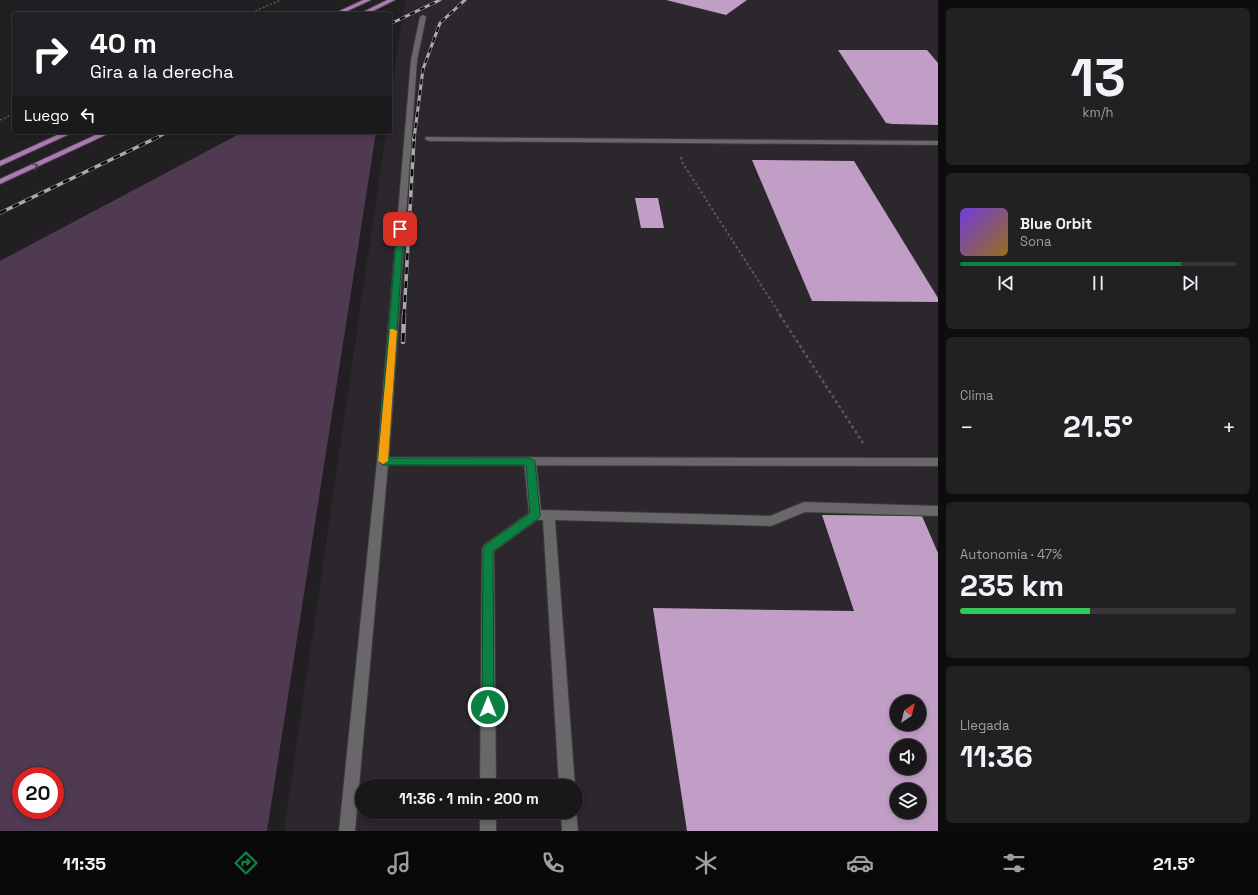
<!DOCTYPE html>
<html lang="es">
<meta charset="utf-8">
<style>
:root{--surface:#191719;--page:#222022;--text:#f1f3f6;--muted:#9f9fa2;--line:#373638;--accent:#0b8043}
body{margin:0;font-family:"Space Grotesk",sans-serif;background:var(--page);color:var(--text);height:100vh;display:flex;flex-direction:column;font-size:15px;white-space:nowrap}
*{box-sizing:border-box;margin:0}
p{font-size:13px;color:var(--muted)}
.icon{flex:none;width:22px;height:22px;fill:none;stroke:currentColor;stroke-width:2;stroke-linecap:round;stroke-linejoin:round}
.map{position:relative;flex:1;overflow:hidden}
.side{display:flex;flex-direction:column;gap:8px;padding:8px;background:#0e0d0e;width:320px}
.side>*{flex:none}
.hud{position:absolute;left:12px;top:12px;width:380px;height:122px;border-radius:4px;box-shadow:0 2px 6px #0003,0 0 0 1px var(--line);background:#202124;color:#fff;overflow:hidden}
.needle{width:26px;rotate:35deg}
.controls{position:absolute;left:890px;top:695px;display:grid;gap:8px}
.controls a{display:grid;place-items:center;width:36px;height:36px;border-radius:50%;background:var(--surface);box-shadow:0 2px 6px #0003,0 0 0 1px var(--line);font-size:20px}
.speed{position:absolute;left:12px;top:767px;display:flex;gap:8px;font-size:20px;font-weight:700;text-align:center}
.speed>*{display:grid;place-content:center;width:52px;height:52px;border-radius:50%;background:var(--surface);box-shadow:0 2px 6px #0003,0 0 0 1px var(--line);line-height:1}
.speed .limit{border:6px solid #d22;background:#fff;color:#111}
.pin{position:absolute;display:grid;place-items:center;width:34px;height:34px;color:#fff;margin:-17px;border-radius:8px;box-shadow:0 2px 6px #0006}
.me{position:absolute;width:44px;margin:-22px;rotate:0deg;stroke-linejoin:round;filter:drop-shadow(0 0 3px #0008)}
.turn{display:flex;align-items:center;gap:14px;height:84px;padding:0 12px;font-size:18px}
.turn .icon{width:52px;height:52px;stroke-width:2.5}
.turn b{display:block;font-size:28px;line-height:34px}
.then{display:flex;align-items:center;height:38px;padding:0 12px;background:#0003;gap:8px;font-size:15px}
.big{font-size:30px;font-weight:700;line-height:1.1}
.side .tile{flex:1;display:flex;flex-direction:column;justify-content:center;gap:6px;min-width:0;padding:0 14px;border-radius:6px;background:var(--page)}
.side .dial{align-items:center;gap:0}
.dial b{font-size:52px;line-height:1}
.song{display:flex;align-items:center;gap:12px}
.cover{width:48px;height:48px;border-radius:6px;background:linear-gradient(135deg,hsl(260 70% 55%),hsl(40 70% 35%))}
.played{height:4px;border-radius:2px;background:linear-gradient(90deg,var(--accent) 80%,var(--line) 80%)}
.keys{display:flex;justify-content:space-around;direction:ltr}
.heat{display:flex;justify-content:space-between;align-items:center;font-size:22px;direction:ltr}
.charge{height:6px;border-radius:3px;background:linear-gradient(90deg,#34c759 47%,var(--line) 0)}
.trip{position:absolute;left:355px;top:779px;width:228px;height:40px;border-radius:20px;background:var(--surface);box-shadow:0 2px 6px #0003,0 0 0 1px var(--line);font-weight:700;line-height:40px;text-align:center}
.dock{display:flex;height:64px;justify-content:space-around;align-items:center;background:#0a090a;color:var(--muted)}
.dock .icon{width:28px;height:28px}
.dock .selected{color:var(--accent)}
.dock b{font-size:18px;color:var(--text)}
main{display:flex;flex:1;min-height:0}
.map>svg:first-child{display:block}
.built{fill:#2c262d;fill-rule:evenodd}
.green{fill:#503a52;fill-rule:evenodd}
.building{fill:#c19ec5;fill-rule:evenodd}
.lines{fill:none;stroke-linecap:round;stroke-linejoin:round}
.service-casing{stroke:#3c3b3d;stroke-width:2}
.minor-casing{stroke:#3c3b3d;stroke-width:2}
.trunk-casing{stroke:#3c3b3d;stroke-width:2}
.path-far2{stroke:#5a585a;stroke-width:1.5;stroke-dasharray:2 2;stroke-linecap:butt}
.path-far1{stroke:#5a585a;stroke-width:2;stroke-dasharray:2.5 2.5;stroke-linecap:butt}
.path{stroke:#5a585a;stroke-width:2.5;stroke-dasharray:3 3;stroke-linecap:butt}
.service{fill:#69676a;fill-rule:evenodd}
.minor{fill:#69676a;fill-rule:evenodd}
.trunk{fill:#ac7ab2;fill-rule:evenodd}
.rail-far2-casing{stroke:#aba9ab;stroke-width:3}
.rail-far1-casing{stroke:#aba9ab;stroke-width:3.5}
.rail-casing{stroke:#aba9ab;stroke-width:4.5}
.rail-far2{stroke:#0a090a;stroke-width:2;stroke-dasharray:5.5;stroke-linecap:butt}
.rail-far1{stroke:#0a090a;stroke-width:2.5;stroke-dasharray:7;stroke-linecap:butt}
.rail{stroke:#0a090a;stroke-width:3;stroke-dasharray:9;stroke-linecap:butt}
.oneway{stroke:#533c56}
.route{fill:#0b8043;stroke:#07532c}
.slow{fill:#f59e0b}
</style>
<main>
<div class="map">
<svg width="938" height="831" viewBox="0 0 938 831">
<rect width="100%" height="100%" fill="#211f21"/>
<!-- built -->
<path class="built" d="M 405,0 L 938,0 L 938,831 L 284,831 L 386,132 L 390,132 L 390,101 ZM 897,702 L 919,702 L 919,724 L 897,724 ZM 897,746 L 919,746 L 919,768 L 897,768 ZM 362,786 L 576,786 L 576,812 L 362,812 ZM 897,790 L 919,790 L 919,812 L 897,812 Z"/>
<!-- green -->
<path class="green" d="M 243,132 L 376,132 L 267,831 L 0,831 L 0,261 ZM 21,776 L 55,776 L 55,810 L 21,810 Z"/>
<!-- building -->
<path class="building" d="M 666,0 L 747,0 L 726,15 Z
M 838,50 L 927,50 L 938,63 L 938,125 L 893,124 L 886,123 Z
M 752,160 L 854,161 L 938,298 L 938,302 L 812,301 Z
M 635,198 L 658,198 L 664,228 L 641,228 Z
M 822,515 L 922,516 L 938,553 L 938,831 L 687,831 L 653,608 L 854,611 ZM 897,702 L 919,702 L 919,724 L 897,724 ZM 897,746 L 919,746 L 919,768 L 897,768 ZM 897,790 L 919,790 L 919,812 L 897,812 Z"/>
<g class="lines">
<defs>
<path id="service" d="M 530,457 L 534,458 L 536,461 L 541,510 L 770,516 L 804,502 L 938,506 L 938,516 L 805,512 L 771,526 L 555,520 L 575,786 L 559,786 L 543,520 L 537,520 L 494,551 L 496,786 L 480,786 L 482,549 L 484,545 L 529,513 L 524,461 L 526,458 Z
M 576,810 L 578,831 L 562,831 L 561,812 L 576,812 Z
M 480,812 L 496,812 L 496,831 L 480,831 Z"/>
<path id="minor" d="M 423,15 L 426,17 L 417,60 L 389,457 L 938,458 L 938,466 L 388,465 L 355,831 L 339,831 L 377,461 L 411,60 L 420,17 Z
M 426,137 L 938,141 L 938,145 L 429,141 L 425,139 Z"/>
<path id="trunk" d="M 363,0 L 371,0 L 341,14 L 333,14 Z
M 387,0 L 395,0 L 367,14 L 359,14 Z
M 64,132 L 74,132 L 0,166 L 0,161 Z
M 102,132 L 112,132 L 0,184 L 0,179 Z"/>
</defs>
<!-- service casing -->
<use href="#service" class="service-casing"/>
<!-- minor casing -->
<use href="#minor" class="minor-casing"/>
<!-- trunk casing -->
<use href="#trunk" class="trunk-casing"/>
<!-- path-far2 -->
<path class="path-far2" d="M 248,14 L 281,0
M 0,120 L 14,114"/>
<!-- path-far1 -->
<path class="path-far1" d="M 681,157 L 682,162 L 781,316"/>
<!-- path -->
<path class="path" d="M 780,315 L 863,443"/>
<!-- service -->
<use href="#service" class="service"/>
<!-- minor -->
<use href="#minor" class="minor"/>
<!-- trunk -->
<use href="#trunk" class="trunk"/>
<defs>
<path id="rail-far2" d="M 390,24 L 440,0
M 154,139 L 168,132
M 414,139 L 423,69 L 440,23 L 465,0"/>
<path id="rail-far1" d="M 0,213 L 156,138
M 404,316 L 414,138"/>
<path id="rail" d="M 403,342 L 404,315"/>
</defs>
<!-- rail-far2 casing -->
<use href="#rail-far2" class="rail-far2-casing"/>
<!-- rail-far1 casing -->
<use href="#rail-far1" class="rail-far1-casing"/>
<!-- rail casing -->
<use href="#rail" class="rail-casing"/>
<!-- rail-far2 -->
<use href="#rail-far2" class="rail-far2"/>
<!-- rail-far1 -->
<use href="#rail-far1" class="rail-far1"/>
<!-- rail -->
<use href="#rail" class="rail"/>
</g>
<!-- one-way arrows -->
<defs><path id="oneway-chevron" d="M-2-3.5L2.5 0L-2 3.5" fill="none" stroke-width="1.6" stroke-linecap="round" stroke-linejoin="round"/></defs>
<use class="oneway" href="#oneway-chevron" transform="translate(35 166) rotate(-25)"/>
<!-- route -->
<path class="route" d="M 400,226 L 404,229 L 388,458 L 530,458 L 535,461 L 540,515 L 539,518 L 493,551 L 494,707 L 492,711 L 488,713 L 484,711 L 482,707 L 483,549 L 484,546 L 530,513 L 526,465 L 383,465 L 378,461 L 397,229 Z"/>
<!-- slow -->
<path class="slow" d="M 390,329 L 393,329 L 397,331 L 388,461 L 383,464 L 378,461 Z"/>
</svg>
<div class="controls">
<a><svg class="needle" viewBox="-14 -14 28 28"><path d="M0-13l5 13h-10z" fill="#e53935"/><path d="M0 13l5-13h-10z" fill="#9f9fa2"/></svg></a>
<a><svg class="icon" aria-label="sound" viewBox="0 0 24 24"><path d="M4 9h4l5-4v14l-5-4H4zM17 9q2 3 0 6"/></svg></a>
<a><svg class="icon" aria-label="layers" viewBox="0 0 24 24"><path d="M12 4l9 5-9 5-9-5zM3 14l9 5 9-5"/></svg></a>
</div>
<div class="speed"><div class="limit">20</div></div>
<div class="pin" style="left:400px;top:229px;background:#d93025"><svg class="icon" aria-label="arrive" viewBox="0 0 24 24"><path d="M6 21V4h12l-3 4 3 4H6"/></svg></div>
<svg class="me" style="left:488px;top:707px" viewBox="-20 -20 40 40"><circle r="17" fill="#0b8043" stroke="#fff" stroke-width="3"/><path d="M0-11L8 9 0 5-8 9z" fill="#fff"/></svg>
<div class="trip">11:36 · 1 min · 200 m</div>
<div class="hud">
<div class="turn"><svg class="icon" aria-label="right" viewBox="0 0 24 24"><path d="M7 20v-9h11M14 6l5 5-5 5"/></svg><div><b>40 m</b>Gira a la derecha</div></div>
<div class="then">Luego<svg class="icon" aria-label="left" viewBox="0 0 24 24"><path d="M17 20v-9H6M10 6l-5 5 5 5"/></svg></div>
</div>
</div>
<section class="side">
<div class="tile dial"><b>13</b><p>km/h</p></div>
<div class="tile">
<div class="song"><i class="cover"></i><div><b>Blue Orbit</b><p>Sona</p></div></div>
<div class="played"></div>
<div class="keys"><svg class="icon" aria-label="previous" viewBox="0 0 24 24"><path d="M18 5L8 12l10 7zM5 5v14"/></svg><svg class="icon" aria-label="pause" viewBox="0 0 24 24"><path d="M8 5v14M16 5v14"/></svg><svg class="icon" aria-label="next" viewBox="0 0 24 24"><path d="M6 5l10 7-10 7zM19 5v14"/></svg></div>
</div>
<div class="tile"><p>Clima</p>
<div class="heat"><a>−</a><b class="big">21.5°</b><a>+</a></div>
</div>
<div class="tile"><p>Autonomía · 47%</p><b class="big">235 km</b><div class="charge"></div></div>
<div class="tile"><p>Llegada</p><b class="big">11:36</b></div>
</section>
</main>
<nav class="dock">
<b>11:35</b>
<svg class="icon selected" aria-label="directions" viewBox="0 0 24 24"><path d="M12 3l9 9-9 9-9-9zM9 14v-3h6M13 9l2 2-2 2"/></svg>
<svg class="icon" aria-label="music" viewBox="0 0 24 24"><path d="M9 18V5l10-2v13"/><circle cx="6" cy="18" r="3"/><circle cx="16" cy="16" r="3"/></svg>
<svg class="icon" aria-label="phone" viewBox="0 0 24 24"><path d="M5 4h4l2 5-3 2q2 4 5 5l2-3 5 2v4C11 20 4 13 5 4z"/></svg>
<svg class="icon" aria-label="climate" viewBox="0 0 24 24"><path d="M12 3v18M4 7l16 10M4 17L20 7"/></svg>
<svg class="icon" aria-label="car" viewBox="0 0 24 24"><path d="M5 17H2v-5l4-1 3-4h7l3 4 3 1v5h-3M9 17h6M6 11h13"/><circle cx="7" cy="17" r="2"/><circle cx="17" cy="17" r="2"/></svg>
<svg class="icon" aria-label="filters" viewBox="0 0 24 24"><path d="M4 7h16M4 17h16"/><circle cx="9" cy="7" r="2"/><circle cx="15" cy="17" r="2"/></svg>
<b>21.5°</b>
</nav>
